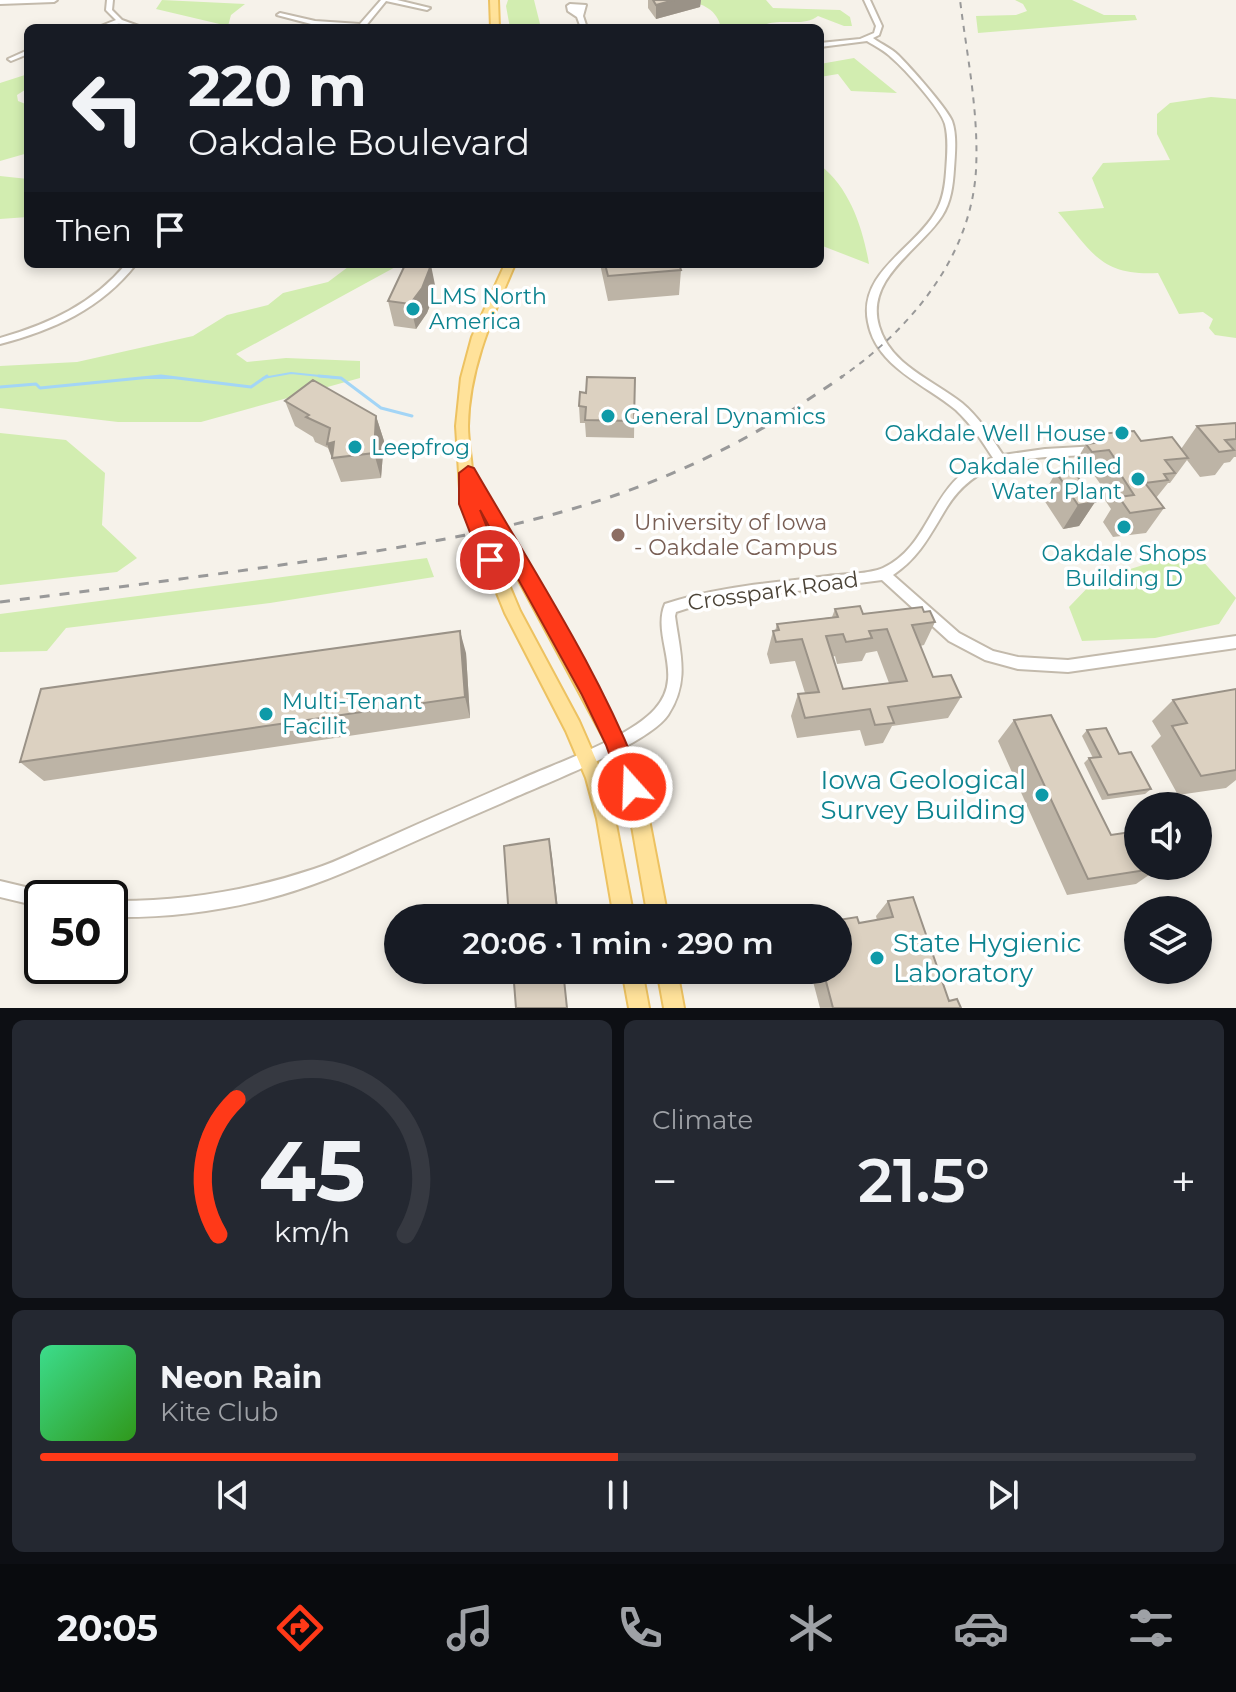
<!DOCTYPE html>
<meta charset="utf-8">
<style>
:root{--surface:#171b24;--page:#242831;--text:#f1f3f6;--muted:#9ea1a6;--line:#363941;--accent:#ff3918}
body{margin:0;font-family:Montserrat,sans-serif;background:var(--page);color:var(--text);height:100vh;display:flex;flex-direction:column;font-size:30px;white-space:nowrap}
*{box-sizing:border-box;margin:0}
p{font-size:26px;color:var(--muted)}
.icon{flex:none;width:44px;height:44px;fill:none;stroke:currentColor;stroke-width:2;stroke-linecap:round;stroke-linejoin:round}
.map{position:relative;height:1008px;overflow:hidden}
.side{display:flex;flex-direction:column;gap:12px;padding:12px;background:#0d0f14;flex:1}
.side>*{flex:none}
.hud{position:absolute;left:24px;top:24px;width:800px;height:244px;border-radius:12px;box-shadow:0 4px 12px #0003;background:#171b24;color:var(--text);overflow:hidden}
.buttons{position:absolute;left:1124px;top:792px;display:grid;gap:16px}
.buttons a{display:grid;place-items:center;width:88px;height:88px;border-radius:50%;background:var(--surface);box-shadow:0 4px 12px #0003;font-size:40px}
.speed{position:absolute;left:24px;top:880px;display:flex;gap:16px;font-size:40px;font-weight:700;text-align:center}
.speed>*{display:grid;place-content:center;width:104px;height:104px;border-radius:50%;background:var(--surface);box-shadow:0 4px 12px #0003;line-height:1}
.speed .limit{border:4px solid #111;border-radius:12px;background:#fff;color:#111}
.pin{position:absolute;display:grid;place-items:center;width:68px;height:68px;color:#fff;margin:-34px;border:4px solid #fff;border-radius:50%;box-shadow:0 2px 8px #0007}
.me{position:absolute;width:88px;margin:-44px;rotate:340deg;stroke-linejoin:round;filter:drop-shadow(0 0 6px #0008)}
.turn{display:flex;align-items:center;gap:28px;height:168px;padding:0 32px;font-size:36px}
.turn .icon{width:104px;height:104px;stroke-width:2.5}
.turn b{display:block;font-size:56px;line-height:68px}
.then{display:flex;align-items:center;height:76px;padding:0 32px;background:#0003;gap:16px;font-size:30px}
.big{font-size:60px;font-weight:600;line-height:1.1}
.side .tile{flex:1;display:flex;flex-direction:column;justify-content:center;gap:12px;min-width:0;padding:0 28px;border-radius:12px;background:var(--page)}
.side .dial{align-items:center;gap:0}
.dial svg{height:208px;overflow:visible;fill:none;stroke:var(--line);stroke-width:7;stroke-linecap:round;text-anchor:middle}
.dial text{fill:var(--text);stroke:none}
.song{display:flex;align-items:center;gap:24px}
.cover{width:96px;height:96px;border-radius:12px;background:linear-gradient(135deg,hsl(150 70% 55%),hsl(110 70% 35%))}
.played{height:8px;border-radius:4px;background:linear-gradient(90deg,var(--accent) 50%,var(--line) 50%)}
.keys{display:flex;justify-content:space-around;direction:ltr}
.heat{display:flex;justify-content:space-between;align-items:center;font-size:44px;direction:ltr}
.side .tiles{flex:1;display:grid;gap:12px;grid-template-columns:1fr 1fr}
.tile:last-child{grid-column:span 2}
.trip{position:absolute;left:384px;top:904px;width:468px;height:80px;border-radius:40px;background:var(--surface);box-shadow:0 4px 12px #0003;font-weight:600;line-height:80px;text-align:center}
.menu{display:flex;height:128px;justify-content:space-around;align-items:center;background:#090b0e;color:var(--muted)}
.menu .icon{width:56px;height:56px}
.menu .active{color:var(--accent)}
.menu b{font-size:36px;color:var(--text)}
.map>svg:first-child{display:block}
.green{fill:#d2edb0}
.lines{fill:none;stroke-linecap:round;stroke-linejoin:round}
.stream-far1{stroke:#a3d5f6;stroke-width:2}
.stream{stroke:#a3d5f6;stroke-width:3}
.minor-casing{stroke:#c3baac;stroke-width:4}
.major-casing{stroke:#edc261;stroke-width:4}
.minor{fill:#fff;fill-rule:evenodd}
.major{fill:#ffe29a;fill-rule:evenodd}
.rail-far1{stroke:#999;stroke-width:2;stroke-dasharray:6 6;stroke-linecap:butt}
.rail{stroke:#999;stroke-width:3;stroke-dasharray:10 10;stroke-linecap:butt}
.wall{fill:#bdb4a6;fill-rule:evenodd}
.shaded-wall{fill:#9a9287}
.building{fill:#dcd1c1;stroke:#9a9287;stroke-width:2;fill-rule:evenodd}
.route{fill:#ff3918;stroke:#a62510;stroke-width:2}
.culture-dot{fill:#0f9aa8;stroke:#fff;stroke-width:3}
.education-dot{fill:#8d6e63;stroke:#fff;stroke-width:3}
.labels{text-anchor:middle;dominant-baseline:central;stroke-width:7;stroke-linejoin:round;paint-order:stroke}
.culture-label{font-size:22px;fill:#0d838f;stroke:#fff;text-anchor:start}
.education-label{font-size:22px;fill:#785e54;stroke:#fff;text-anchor:start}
.street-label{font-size:22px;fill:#4b4337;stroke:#fff}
.near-culture-label{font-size:26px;fill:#0d838f;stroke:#fff;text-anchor:end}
</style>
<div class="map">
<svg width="1236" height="1008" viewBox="0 0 1236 1008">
<rect width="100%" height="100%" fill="#f6f2ea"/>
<!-- green -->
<path class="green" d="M 162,0 L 245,4 L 231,15 L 228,26 L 156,9 Z
M 508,0 L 534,0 L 541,28 L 510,28 L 506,6 Z
M 685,0 L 766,0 L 773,8 L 840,10 L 850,17 L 852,26 L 844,26 L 818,16 C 801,29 776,15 759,28 L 721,28 C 717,9 703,4 685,0 Z
M 1015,0 L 1072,0 L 1104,15 L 1135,15 L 1137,20 L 978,33 L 976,16 L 1016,15 L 1027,11 L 1023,4 Z
M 854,58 L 897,93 L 851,91 L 838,74 L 820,77 L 820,64 Z
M 28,74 L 28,88 L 17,95 L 18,101 L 28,105 L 28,153 L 0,161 L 0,83 Z
M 1211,97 L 1236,99 L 1236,338 L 1215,335 L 1209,328 L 1213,319 L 1203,312 L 1179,314 L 1158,273 C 1100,276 1092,252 1058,212 L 1104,208 L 1092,178 L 1103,163 L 1170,160 L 1157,134 L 1157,114 L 1170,103 Z
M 820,165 C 850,188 863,229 869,264 L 820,245 Z
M 0,176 L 28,179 L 28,217 L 0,219 Z
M 352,264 L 399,265 L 236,354 L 247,362 L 286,358 L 360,361 L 360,378 L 201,422 L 118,422 L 0,408 L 0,366 L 77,362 L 193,336 L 227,315 L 268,305 L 283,293 L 328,282 Z
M 0,433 L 66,440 L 105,473 L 102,525 L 137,558 L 117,572 L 0,585 Z
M 1172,556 L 1200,558 L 1236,598 L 1219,624 L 1155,638 L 1082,641 L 1069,607 L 1095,580 Z
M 427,558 L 434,577 L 270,603 L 66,628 L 47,651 L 0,652 L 0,614 Z"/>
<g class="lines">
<!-- stream-far1 -->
<path class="stream-far1" d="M 142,378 L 172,378
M 263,378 L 291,373 L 339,378"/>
<!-- stream -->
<path class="stream" d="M 319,376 L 341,378 L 381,408 L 412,416
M 0,387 L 36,384 L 40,388 L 161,376 L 251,387 L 267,376"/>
<defs>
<path id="minor" d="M 0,0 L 57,0 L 54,2 L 0,4 Z
M 107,0 L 113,0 L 112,10 L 122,20 L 144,28 C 135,28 125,23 117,24 C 109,26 104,28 96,28 L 116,20 L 106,10 Z
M 381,0 L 397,0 L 430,8 L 427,10 L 386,1 L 364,28 L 315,25 L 277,15 L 280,13 L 315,21 L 360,24 Z
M 864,0 L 870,0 L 882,26 L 879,35 L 873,38 C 881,44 891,48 898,55 C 910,67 946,107 952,121 C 957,135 955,154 954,169 C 953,185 951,202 942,216 C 920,250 865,278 879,326 C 890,365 933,380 962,403 C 979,417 991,437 1003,455 L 1045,449 L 1098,446 L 1104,450 L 1098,454 C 1039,459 982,451 947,507 C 931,533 920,557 893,575 L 959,633 L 993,651 L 1018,657 L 1068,660 L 1236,636 L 1236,648 L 1068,672 L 1018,669 L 985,660 L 949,641 L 882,580 L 704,603 L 676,612 L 675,616 C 680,653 690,681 668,715 C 648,745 538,786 502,803 C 465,819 428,835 391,852 C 350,870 310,888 266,899 C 215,912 163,918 110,917 L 110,901 C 179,902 248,891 314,869 C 339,861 363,848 387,838 C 431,818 476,799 521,779 C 557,763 629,738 655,709 C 686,675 651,637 665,604 C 718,586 774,583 828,576 C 844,574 870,574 883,568 C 935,544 929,476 993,458 C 982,441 971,424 956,410 C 925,384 876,367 868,322 C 858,273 914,249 935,213 C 943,201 945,186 946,172 C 947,157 949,139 945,124 C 941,109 905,69 892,58 C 885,51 875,46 867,41 L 820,47 L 820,43 L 860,39 L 874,33 L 876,26 Z
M 570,4 L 586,5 L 583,16 L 587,28 L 581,28 L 577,17 L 568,11 L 567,6 Z
M 28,50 L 28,54 L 11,61 L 8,59 Z
M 126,264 L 136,264 C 101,309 53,330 0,344 L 0,338 C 49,324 93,304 126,264 Z
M 0,881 L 42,891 L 48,893 L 50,898 L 42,898 L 42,907 L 0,897 Z"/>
<path id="major" d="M 490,0 L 498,0 L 499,28 L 491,28 Z
M 505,264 L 515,264 C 493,316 469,367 468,426 C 468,440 471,455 472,470 L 625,743 L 647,809 L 668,918 L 648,918 L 629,809 L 608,746 L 474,497 L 475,504 L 520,611 L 579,721 L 604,778 L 615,819 L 634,918 L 614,918 L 597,819 L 586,778 L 566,731 L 505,613 L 461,504 L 456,426 L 461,378 L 472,337 Z
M 622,970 L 642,970 L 649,1008 L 629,1008 Z
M 657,970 L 677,970 L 684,1008 L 664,1008 Z"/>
</defs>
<!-- minor casing -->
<use href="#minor" class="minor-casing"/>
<!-- major casing -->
<use href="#major" class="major-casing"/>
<!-- minor -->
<use href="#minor" class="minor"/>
<!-- major -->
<use href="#major" class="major"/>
<!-- rail-far1 -->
<path class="rail-far1" d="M 840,378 C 910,330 971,257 976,170 C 979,113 967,56 960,0"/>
<!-- rail -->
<path class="rail" d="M 0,602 C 96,590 192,578 288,564 C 432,544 583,520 714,454 C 760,432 801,405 843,376"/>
</g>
<!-- wall -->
<path class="wall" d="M 648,0 L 701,0 L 700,7 L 656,19 L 648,8 Z
M 600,264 L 679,264 L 681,270 L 679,295 L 608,301 Z
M 436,290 L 427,313 L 416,329 L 394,326 L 388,301 Z
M 635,378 L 634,438 L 586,437 L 585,423 L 580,423 L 579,406 L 586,393 Z
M 285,401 L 376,416 L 384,441 L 381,478 L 341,482 L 328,448 L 315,442 L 313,437 L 295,426 Z
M 1236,423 L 1236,457 L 1234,457 L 1230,462 L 1224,463 L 1215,475 L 1200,477 L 1187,460 L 1170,483 L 1168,483 L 1156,498 L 1164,508 L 1146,533 L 1113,537 L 1103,522 L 1111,509 L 1103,497 L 1106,492 L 1094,475 L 1078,476 L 1095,502 L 1079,526 L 1063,529 L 1042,497 L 1056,472 L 1073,470 L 1072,468 L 1086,444 L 1093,443 L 1098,434 L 1141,441 L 1181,449 L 1197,426 Z
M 835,609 L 863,614 L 924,612 L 935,622 L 924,645 L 920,646 L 933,677 L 961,697 L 948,718 L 892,726 L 883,743 L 865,746 L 860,730 L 797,738 L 791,716 L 798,694 L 805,693 L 795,661 L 770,664 L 767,654 L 773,631 L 775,631 L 777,624 L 832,617 ZM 877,651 L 889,683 L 843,689 L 832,657 L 835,656 L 837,664 L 862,661 L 866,653 Z
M 466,653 L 470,718 L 44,781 L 20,762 Z
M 1236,689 L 1236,780 L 1226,788 L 1178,795 L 1151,746 L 1161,736 L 1152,721 L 1173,700 Z
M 1014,720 L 1111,835 L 1159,868 L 1136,884 L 1067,895 L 998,741 Z
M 1087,730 L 1119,754 L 1151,789 L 1145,794 L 1102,800 L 1084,763 L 1089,758 L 1093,758 L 1082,736 Z
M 888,901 L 949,1001 L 961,1008 L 820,1008 L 810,970 L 838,970 L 859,923 L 877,920 L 876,916 Z"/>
<!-- shaded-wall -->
<path class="shaded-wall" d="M 674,0 L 701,0 L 700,7 L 656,19 L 656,5 Z
M 431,265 L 436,290 L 427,313 L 416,329 L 410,304 Z
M 376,416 L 384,441 L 381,478 L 374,453 Z
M 334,442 L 332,458 L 336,469 L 327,444 Z
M 1095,502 L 1079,526 L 1063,529 L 1078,505 Z
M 460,631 L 466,653 L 470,718 L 465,697 Z
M 549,839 L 552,856 L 559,918 L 558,918 Z"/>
<!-- building -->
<path class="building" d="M 653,0 L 674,0 L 656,5 Z
M 410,264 L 431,265 L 422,288 L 410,304 L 388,301 L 404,267 Z
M 605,264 L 679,264 L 681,270 L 608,276 Z
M 587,377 L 635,378 L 634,421 L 585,420 L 586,407 L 579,406 L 580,392 L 586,393 Z
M 313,380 L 376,416 L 374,453 L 332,458 L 334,442 L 327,444 L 330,428 L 306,417 L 309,415 L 285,401 Z
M 1236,423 L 1236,439 L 1225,440 L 1234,450 L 1219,452 L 1197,426 Z
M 1134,431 L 1141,441 L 1172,437 L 1188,458 L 1165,460 L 1175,473 L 1164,474 L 1168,480 L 1145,483 L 1164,508 L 1130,513 L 1119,497 L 1134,495 L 1119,472 L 1122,469 L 1109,450 L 1092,452 L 1086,444 L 1103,442 L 1098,434 Z
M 1073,470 L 1095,502 L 1078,505 L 1056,472 Z
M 860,606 L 863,614 L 922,607 L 924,612 L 930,611 L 935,622 L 912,625 L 933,677 L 951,675 L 961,697 L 888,707 L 894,723 L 875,725 L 870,709 L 805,718 L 798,694 L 819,692 L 802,639 L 776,642 L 773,631 L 779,630 L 777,624 L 838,617 L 835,609 ZM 887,629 L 907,681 L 843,689 L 826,636 L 843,634 L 846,642 L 872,638 L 869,631 Z
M 460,631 L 465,697 L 20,762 L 41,689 Z
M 1236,689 L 1236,770 L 1201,776 L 1172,726 L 1187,723 L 1173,700 Z
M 1051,715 L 1111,835 L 1138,831 L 1138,866 L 1158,866 L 1159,868 L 1088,879 L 1014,720 Z
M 1106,728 L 1119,754 L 1131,752 L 1151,789 L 1108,795 L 1089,758 L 1101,757 L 1087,730 Z
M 549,839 L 558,918 L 509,918 L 504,846 Z
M 913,897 L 949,1001 L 957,999 L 961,1008 L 833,1008 L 823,970 L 838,970 L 838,920 L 857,917 L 859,923 L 893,917 L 888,901 Z
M 513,970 L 563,970 L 567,1008 L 516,1008 Z"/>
<!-- route -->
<path class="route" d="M 468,466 L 474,468 C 534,572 602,674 644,787 L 640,795 L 632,798 L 624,795 L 606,745 L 582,695 L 480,510 L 500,560 L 497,566 L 483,566 L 459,504 L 459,473 Z"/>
<!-- markers -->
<g class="culture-dot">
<circle cx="413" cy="309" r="8"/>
<circle cx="608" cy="416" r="8"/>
<circle cx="1122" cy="433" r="8"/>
<circle cx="355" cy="447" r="8"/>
<circle cx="1138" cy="479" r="8"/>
<circle cx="1124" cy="527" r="8"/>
<circle cx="266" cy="714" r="8"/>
<circle cx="1042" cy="795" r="8"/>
<circle cx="877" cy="958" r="8"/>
</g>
<circle class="education-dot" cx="618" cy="535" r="8"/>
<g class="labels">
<!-- culture labels -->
<g class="culture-label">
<text x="429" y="296">LMS North<tspan x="429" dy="25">America</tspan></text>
<text x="624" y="416">General Dynamics</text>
<text x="1106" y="433" text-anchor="end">Oakdale Well House</text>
<text x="371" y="447">Leepfrog</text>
<text x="1122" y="466" text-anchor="end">Oakdale Chilled<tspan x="1122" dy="25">Water Plant</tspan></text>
<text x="1124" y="553" text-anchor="middle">Oakdale Shops<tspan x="1124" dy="25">Building D</tspan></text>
<text x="282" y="701">Multi-Tenant<tspan x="282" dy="25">Facilit</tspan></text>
</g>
<!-- education labels -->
<g class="education-label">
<text x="634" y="522">University of Iowa<tspan x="634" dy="25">- Oakdale Campus</tspan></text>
</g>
<!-- street labels -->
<g class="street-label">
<text transform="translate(773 591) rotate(-8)">Crosspark Road</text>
</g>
<!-- near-culture labels -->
<g class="near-culture-label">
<text x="1026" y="780">Iowa Geological<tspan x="1026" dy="30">Survey Building</tspan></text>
<text x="893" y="943" text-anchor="start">State Hygienic<tspan x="893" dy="30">Laboratory</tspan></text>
</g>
</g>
</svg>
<div class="buttons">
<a><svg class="icon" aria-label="sound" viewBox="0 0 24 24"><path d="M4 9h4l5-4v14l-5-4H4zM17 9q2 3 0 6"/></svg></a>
<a><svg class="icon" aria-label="layers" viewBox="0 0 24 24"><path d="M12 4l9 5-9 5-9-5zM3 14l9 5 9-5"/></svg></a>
</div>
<div class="speed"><div class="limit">50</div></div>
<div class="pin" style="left:490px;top:560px;background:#d93025"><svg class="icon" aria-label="arrive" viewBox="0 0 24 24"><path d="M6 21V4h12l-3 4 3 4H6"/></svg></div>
<svg class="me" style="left:632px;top:787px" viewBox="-20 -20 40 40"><circle r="17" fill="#ff3918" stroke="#fff" stroke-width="3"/><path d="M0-11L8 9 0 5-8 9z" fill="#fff"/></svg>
<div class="trip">20:06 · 1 min · 290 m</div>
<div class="hud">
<div class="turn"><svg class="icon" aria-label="left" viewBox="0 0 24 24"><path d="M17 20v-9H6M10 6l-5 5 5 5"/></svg><div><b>220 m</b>Oakdale Boulevard</div></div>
<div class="then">Then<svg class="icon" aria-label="arrive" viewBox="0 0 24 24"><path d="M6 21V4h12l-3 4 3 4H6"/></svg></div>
</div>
</div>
<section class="side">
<div class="tiles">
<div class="tile dial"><svg viewBox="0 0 100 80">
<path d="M14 69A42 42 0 1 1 86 69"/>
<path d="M14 69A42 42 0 0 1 21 17" stroke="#ff3918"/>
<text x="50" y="56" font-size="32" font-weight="700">45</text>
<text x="50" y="72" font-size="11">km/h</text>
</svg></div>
<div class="tile"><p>Climate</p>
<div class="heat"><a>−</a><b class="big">21.5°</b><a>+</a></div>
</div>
<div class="tile">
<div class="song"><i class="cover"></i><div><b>Neon Rain</b><p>Kite Club</p></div></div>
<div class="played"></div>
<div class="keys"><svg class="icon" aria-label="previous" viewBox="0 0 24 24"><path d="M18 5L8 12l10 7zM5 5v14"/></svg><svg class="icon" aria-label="pause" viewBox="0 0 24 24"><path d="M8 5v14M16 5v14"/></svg><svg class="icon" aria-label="next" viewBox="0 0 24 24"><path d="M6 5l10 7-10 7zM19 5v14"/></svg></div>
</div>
</div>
</section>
<nav class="menu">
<b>20:05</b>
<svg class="icon active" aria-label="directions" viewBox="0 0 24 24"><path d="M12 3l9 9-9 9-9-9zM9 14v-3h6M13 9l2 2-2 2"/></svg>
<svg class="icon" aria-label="music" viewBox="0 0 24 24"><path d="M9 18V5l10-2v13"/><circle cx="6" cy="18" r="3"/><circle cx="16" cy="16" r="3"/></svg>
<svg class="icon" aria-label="phone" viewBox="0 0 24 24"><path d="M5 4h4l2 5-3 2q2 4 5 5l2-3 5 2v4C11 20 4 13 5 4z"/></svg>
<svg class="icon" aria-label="climate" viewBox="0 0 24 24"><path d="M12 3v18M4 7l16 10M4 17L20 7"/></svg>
<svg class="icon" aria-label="car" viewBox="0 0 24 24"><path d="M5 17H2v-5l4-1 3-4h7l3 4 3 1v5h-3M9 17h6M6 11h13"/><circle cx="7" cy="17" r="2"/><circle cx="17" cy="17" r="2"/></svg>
<svg class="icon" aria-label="filters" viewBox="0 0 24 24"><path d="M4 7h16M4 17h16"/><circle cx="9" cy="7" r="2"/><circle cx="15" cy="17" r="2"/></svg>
</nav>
